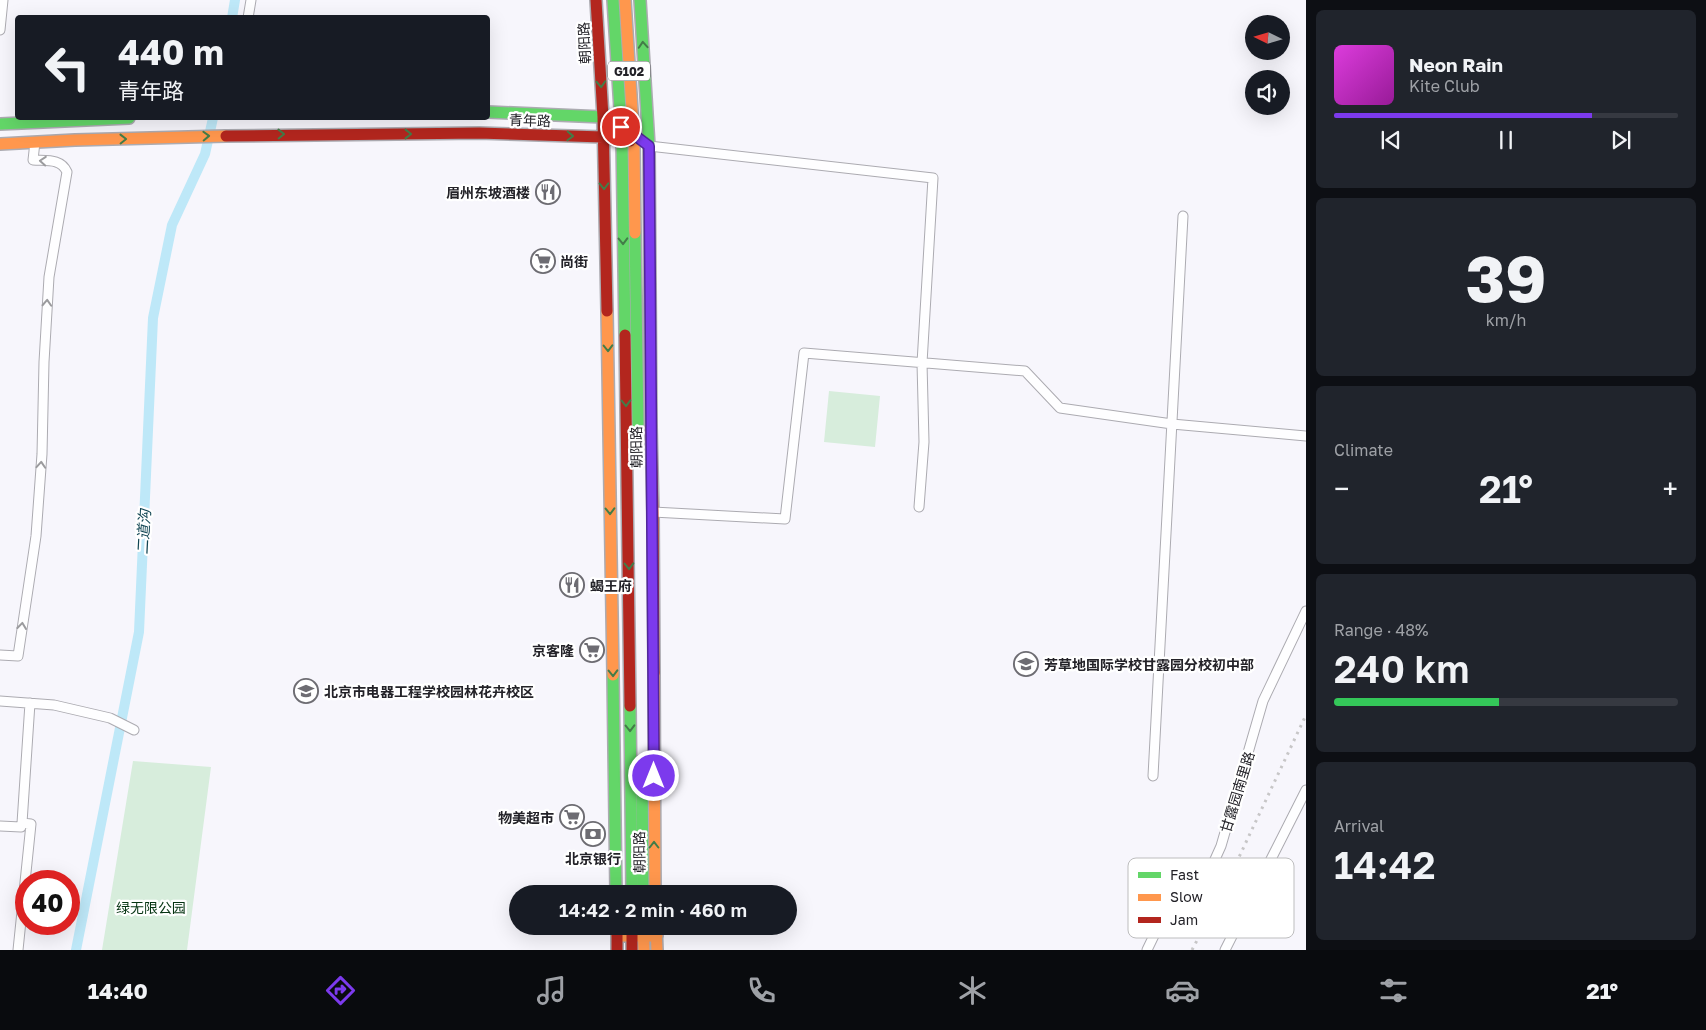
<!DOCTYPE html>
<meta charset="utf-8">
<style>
:root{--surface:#171b24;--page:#20242c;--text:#f1f3f6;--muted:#9ea1a6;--line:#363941;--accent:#7c3aed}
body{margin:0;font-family:"Golos Text","Noto Sans SC",sans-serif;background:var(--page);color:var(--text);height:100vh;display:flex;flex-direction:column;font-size:19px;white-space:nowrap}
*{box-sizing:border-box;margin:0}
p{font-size:16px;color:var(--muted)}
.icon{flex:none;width:28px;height:28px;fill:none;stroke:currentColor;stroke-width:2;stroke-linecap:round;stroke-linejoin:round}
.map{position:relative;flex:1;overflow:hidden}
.side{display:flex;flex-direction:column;gap:10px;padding:10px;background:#0d0f14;width:400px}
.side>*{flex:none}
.banner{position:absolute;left:15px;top:15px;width:475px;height:105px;border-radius:5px;box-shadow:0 5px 20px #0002;background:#171b24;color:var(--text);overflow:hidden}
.needle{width:32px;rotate:275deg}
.fabs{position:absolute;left:1245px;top:15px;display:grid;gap:10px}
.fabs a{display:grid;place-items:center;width:45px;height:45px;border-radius:50%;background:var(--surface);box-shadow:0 5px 20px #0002;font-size:25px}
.speed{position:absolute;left:15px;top:870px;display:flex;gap:10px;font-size:25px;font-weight:700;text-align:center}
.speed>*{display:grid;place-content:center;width:65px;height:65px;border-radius:50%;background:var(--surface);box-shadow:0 5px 20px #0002;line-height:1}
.speed .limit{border:8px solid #d22;background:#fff;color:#111}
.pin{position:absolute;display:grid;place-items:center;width:42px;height:42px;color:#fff;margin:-21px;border:2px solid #fff;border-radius:50%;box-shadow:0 1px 5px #0007}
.me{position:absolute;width:55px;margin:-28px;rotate:0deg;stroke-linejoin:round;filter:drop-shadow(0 0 4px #0008)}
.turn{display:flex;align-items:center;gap:18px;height:105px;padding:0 20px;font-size:22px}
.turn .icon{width:65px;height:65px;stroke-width:2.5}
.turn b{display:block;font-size:35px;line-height:42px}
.big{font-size:38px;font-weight:600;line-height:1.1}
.side .tile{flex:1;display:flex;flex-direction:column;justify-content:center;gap:8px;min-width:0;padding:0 18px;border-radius:8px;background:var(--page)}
.side .dial{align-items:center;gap:0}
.dial b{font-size:65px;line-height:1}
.song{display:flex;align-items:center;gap:15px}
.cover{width:60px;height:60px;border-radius:8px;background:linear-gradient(135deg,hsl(300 70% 55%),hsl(300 70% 35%))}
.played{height:5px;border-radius:2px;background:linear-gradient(90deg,var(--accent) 75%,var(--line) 75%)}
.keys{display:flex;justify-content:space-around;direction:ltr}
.heat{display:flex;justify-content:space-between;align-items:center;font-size:28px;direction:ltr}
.charge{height:8px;border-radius:4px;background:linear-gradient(90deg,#34c759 48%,var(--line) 0)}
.trip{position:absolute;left:509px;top:885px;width:288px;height:50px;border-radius:25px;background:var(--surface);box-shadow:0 5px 20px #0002;font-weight:600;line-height:50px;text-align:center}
.tab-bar{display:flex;height:80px;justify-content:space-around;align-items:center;background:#090b0e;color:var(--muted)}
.tab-bar .icon{width:35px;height:35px}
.tab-bar .current{color:var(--accent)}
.tab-bar b{font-size:22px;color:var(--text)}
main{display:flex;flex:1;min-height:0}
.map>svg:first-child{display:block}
.green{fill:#d7eddc}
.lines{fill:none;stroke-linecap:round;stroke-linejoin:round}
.canal{stroke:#bee8f8;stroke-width:10}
.street-casing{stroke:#acabb1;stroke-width:11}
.fast-casing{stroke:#acabb1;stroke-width:14}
.slow-casing{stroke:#acabb1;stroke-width:14}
.jam-casing{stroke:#acabb1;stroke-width:14}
.street{stroke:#fefeff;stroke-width:9}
.fast{stroke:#63d668;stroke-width:11}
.slow{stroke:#ff974d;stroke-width:11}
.jam{stroke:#b3261e;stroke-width:11}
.rail{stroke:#c7c6c7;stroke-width:3;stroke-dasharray:2.5 5;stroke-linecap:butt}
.oneway{stroke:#437c48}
.oneway2{stroke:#9b9b9e}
.route-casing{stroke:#51269a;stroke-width:12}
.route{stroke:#7c3aed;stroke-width:9}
.labels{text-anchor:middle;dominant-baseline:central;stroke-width:4.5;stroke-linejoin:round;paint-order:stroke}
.shield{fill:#fff;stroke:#656468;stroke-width:1}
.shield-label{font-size:12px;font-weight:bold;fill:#232228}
.street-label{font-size:14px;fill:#232228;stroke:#fff}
.poi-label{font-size:14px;font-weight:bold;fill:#232228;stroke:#fff;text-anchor:start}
.park-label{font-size:14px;fill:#053412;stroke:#fff}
.water-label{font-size:15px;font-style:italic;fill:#114553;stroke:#fff}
.key{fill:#fff;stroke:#bdbdbe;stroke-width:1}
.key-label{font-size:14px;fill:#232228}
</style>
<main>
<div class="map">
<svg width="1306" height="950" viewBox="0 0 1306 950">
<rect width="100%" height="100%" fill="#f7f6fc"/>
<!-- green -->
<path class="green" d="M 829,391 L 880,396 L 875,447 L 824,442 Z
M 133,761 L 211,767 L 187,950 L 102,950 Z"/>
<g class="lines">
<!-- canal -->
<path class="canal" d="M 232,18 L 235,0
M 76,950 L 139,632 L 153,318 L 172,225 L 205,154 L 213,118"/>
<defs>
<path id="street" d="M 248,18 L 251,0
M 0,30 L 3,0
M 649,146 L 933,178 L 922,363 L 924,442 L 919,507
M 653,512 L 785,519 L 804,353 L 1025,371 L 1060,408 L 1172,424 L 1306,436
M 0,655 L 18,656 L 36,536 L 42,454 L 44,362 L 49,277 L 67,172 C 61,158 46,161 33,160 L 35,142
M 0,701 L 54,705 L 110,718 L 134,730
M 1153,776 L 1183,216
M 0,826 L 21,827 L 22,823
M 18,950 L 31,824 L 22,823 L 30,703
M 1147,950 L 1161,921 L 1189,917 L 1221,846 L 1263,701 L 1306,611
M 1225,950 L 1306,790"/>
<path id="fast" d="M 613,0 L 622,140 L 625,335
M 640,0 L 649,146 L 651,427
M 488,112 L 603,117 L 609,121
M 0,124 L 129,118
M 635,233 L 638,424
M 613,675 L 616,894
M 630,706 L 632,894
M 642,761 L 643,894"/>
<path id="slow" d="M 625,0 L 634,142 L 635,233
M 0,144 L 75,140 L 226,136
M 607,311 L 613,675
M 654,673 L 655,894
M 643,926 L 644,950
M 656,926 L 657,950
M 617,936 L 657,936"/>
<path id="jam" d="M 596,0 L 603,117 L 607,311
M 226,136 L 479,133 L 603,137 L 630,141
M 625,335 L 630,706
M 651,427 L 653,512 L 654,673
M 617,926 L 617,950
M 632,926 L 632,950"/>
</defs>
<!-- street casing -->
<use href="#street" class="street-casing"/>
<!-- fast casing -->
<use href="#fast" class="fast-casing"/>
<!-- slow casing -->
<use href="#slow" class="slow-casing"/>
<!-- jam casing -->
<use href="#jam" class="jam-casing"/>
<!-- street -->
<use href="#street" class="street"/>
<!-- fast -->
<use href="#fast" class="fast"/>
<!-- slow -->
<use href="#slow" class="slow"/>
<!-- jam -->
<use href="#jam" class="jam"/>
<!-- rail -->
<path class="rail" d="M 1192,950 L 1223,891 L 1306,715"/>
</g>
<!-- one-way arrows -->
<defs><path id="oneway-chevron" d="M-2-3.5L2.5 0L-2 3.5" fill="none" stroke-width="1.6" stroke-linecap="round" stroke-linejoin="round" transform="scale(1.25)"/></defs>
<g class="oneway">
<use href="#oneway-chevron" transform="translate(643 45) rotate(-94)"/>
<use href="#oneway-chevron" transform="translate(601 84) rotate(87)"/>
<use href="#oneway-chevron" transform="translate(281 134) rotate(-1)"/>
<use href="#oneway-chevron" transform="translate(408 134)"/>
<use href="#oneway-chevron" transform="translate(206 136) rotate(-2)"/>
<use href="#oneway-chevron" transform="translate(570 136) rotate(2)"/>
<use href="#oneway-chevron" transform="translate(123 139) rotate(-1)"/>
<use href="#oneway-chevron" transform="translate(604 186) rotate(89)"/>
<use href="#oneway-chevron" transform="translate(623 241) rotate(89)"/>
<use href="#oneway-chevron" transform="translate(608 348) rotate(89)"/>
<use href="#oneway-chevron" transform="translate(626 403) rotate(89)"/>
<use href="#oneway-chevron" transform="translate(610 511) rotate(89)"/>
<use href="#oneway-chevron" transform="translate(629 566) rotate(89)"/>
<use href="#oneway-chevron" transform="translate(613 673) rotate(89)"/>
<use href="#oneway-chevron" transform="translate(630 728) rotate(89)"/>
<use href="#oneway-chevron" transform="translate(654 845) rotate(-90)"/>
</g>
<g class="oneway2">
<use href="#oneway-chevron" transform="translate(43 161) rotate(-176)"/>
<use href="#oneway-chevron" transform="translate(47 303) rotate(-87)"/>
<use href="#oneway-chevron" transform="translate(41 465) rotate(-86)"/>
<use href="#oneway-chevron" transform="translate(22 626) rotate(-83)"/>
</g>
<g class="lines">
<defs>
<path id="route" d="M 621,127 L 633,134 L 649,146 L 654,776"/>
</defs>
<!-- route casing -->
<use href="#route" class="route-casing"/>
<!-- route -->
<use href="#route" class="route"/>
</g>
<!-- icons -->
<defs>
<symbol id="restaurant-ring" viewBox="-11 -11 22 22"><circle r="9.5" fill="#fff" stroke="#6d6c72" stroke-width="1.5"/><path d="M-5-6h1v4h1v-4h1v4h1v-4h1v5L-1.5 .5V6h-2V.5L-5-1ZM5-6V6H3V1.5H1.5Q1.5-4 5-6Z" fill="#6d6c72"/></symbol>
<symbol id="supermarket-ring" viewBox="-11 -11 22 22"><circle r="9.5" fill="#fff" stroke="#6d6c72" stroke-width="1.5"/><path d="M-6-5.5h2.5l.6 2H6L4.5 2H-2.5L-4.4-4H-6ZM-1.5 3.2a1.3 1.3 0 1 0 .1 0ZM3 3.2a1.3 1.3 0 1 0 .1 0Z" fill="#6d6c72"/></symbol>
<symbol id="school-ring" viewBox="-11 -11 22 22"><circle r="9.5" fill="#fff" stroke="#6d6c72" stroke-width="1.5"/><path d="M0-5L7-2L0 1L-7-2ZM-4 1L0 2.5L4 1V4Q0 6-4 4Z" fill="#6d6c72"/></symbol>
<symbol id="bank-ring" viewBox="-11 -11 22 22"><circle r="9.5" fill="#fff" stroke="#6d6c72" stroke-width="1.5"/><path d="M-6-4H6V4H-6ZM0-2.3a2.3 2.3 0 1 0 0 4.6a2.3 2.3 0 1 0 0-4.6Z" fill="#6d6c72"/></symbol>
</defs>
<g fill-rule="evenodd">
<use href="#restaurant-ring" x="534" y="178" width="28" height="28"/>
<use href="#supermarket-ring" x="529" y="247" width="28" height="28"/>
<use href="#restaurant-ring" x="558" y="571" width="28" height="28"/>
<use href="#supermarket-ring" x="578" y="636" width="28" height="28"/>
<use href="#school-ring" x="1012" y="650" width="28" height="28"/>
<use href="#school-ring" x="292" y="677" width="28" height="28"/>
<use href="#supermarket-ring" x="558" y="803" width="28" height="28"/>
<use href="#bank-ring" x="579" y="820" width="28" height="28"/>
</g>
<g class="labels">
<!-- shield labels -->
<rect class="shield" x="608" y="61.5" width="42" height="19" rx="4"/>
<g class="shield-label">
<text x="629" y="71">G102</text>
</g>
<!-- street labels -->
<g class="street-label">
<text transform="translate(584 43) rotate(-93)">朝阳路</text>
<text transform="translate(530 120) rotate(2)">青年路</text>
<text transform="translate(636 447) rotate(-91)">朝阳路</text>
<text transform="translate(1237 792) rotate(-73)">甘露园南里路</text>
<text transform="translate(639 852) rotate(-91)">朝阳路</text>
</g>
<!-- poi labels -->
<g class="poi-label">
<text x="530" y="192" text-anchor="end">眉州东坡酒楼</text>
<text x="560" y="261">尚街</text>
<text x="590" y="585">蝎王府</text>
<text x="574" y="650" text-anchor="end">京客隆</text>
<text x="1044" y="664">芳草地国际学校甘露园分校初中部</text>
<text x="324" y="691">北京市电器工程学校园林花卉校区</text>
<text x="554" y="817" text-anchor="end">物美超市</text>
<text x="593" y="858" text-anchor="middle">北京银行</text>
</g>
<!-- park labels -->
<g class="park-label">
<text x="151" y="907">绿无限公园</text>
</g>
<!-- water labels -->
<g class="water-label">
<text transform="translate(143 532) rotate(-87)">二道沟</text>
</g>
</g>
<!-- legend -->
<rect x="1128" y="858" width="166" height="80" rx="8" class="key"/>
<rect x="1138" y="872" width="23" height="6" fill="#63d668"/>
<rect x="1138" y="894" width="23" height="7" fill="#ff974d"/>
<rect x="1138" y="917" width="23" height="6" fill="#b3261e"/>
<g class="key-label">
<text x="1170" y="880">Fast</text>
<text x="1170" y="902">Slow</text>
<text x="1170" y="925">Jam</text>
</g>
</svg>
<div class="fabs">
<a><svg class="needle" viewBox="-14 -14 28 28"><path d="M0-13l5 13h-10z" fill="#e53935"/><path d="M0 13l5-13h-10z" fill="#9ea1a6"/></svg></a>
<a><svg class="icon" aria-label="sound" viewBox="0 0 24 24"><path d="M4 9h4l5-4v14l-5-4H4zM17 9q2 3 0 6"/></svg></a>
</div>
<div class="speed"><div class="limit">40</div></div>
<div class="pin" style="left:621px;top:127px;background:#d93025"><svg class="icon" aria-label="arrive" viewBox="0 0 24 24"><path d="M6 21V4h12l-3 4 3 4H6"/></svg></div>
<svg class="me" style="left:654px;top:776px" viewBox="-20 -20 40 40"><circle r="17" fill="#7c3aed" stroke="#fff" stroke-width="3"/><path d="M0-11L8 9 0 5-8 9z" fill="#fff"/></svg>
<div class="trip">14:42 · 2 min · 460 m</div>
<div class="banner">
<div class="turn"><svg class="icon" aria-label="left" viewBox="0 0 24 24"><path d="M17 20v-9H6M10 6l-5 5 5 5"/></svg><div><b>440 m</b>青年路</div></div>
</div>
</div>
<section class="side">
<div class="tile">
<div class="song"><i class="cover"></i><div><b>Neon Rain</b><p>Kite Club</p></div></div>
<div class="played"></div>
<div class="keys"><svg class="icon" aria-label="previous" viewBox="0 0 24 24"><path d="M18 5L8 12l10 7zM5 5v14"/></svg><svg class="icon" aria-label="pause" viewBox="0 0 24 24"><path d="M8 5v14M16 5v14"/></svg><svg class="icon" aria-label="next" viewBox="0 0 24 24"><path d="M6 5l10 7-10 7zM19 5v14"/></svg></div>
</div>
<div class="tile dial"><b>39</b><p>km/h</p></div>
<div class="tile"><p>Climate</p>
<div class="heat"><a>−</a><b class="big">21°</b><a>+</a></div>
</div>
<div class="tile"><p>Range · 48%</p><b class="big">240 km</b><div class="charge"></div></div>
<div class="tile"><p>Arrival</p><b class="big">14:42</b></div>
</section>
</main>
<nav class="tab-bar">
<b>14:40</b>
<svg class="icon current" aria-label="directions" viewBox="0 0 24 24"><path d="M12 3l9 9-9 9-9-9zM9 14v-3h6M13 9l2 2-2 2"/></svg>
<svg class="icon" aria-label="music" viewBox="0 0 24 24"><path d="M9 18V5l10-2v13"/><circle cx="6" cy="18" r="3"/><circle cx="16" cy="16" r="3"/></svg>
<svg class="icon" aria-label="phone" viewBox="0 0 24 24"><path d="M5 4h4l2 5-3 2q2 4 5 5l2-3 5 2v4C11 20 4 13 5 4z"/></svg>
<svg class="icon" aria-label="climate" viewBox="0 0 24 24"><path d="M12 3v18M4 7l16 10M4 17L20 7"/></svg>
<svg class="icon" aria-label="car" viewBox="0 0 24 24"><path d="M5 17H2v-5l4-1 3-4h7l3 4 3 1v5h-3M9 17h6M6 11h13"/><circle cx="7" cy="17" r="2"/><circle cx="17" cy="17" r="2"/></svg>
<svg class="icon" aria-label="filters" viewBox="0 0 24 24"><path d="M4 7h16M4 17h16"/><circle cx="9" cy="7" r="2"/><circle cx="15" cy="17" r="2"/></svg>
<b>21°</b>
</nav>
